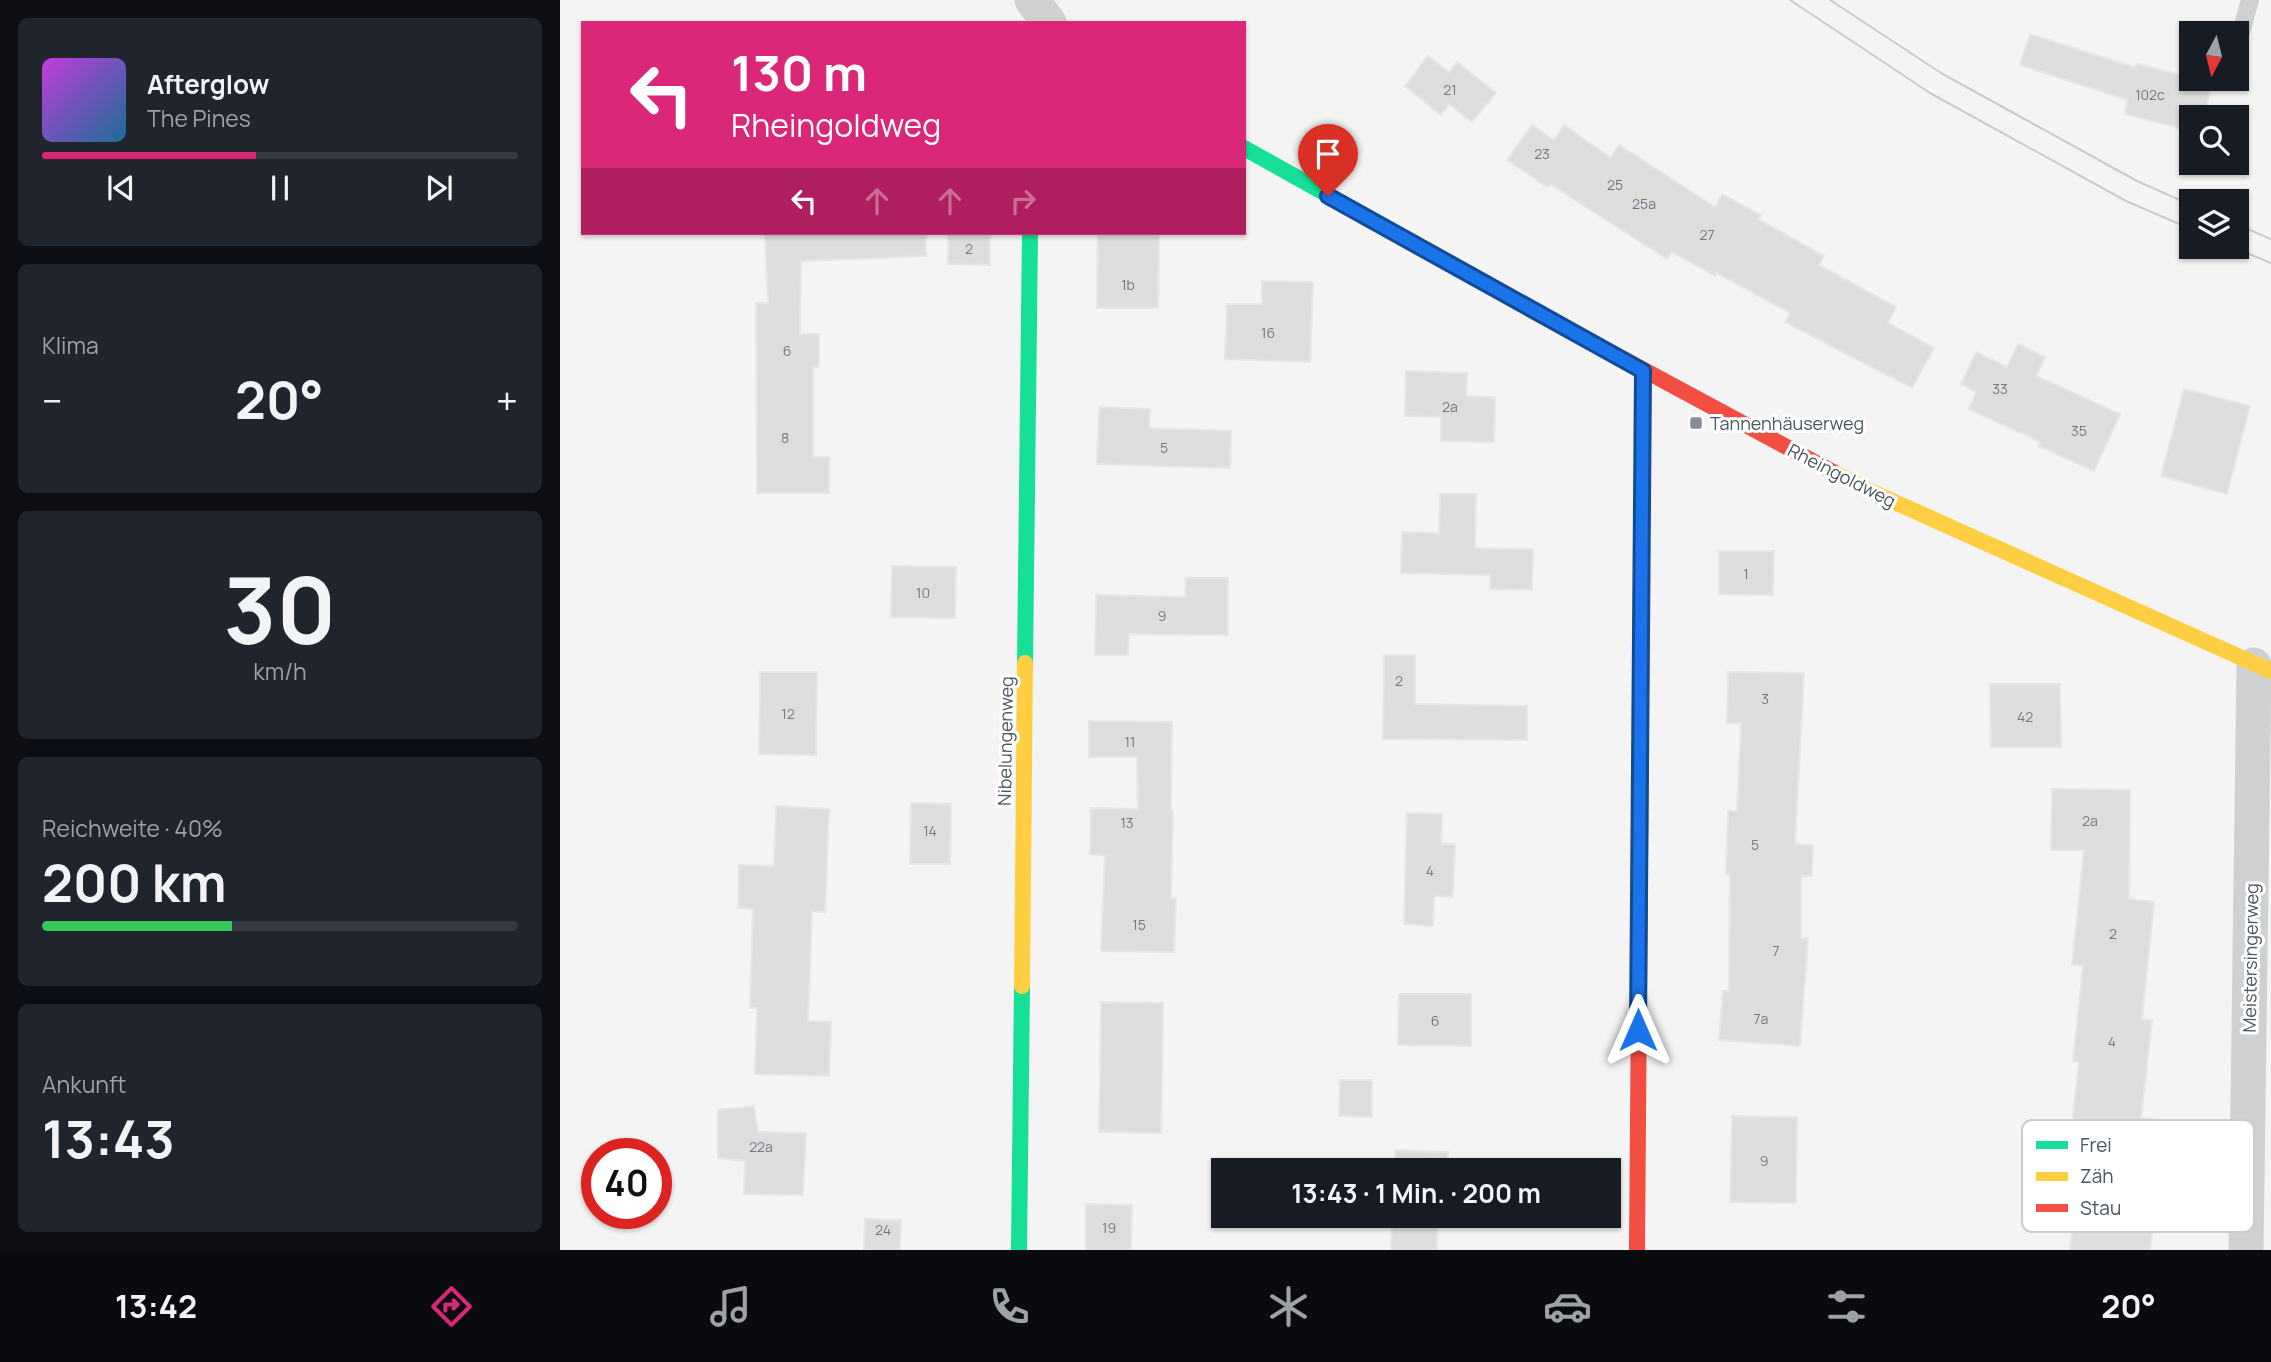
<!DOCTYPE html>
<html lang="de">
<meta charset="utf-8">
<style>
:root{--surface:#171b24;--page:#20242c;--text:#f1f3f6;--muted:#9ea1a6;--line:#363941;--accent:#db2777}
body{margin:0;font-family:Manrope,sans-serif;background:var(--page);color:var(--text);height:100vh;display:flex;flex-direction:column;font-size:26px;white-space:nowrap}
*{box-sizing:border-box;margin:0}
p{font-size:23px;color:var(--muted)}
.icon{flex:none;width:38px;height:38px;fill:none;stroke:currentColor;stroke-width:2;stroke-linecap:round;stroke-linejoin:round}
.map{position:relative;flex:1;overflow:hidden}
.drawer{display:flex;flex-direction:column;gap:18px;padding:18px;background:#0d0f14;width:560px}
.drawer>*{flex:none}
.top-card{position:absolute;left:21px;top:21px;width:665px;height:214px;border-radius:0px;box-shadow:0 2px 5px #0004;background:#db2777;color:#fff;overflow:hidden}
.needle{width:46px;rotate:187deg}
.controls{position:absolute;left:1619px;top:21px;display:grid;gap:14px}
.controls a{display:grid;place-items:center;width:70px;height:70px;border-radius:0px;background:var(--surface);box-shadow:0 2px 5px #0004;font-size:35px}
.speed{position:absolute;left:21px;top:1138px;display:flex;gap:14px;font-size:35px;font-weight:700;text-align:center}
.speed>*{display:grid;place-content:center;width:91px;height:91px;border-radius:50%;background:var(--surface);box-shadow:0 2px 5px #0004;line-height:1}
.speed .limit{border:10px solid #d22;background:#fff;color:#111}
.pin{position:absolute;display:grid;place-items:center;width:60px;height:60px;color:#fff;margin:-72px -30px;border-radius:50% 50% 50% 0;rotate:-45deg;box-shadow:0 0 7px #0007}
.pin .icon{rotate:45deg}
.me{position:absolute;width:77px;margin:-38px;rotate:0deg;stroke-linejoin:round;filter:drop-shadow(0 0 5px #0008)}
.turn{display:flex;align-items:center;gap:24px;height:147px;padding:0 35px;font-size:32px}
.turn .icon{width:91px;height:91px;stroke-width:2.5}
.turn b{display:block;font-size:49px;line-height:60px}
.lanes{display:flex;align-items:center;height:66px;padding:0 35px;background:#0003;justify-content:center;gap:35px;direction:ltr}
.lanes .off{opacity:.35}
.big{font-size:52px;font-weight:700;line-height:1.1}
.drawer .card{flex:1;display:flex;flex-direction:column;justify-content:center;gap:10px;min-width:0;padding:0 24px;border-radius:10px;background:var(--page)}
.drawer .dial{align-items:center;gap:0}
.dial b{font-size:91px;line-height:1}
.song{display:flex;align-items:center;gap:21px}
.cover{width:84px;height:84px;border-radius:10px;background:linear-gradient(135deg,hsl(290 70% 55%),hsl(200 70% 35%))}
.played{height:7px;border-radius:4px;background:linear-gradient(90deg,var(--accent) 45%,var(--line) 45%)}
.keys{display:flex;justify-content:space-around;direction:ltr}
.heat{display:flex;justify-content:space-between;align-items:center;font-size:38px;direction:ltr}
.charge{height:10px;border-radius:5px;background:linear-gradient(90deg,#34c759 40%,var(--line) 0)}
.trip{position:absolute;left:651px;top:1158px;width:410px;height:70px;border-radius:0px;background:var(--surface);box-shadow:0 2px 5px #0004;font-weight:700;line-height:70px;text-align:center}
.tab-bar{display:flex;height:112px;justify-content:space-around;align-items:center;background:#090b0e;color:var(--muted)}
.tab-bar .icon{width:49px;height:49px}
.tab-bar .current{color:var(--accent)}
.tab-bar b{font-size:32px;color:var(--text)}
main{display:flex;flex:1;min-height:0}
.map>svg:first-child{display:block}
.building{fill:#ddddde;stroke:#e5e6e7;stroke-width:2}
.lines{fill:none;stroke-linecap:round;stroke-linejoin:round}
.lane{stroke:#ced0d2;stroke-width:18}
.street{stroke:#ced0d2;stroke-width:35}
.fast{stroke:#16e098;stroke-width:16}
.slow{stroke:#ffcf43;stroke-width:16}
.jam{stroke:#f24e42;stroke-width:16}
.tram{stroke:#c9cacc;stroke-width:2}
.route-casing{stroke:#114b97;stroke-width:18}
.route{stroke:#1a73e8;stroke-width:12}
.poi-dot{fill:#868d94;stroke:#fff;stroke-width:2.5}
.labels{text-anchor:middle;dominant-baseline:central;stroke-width:6;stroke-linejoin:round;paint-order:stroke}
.number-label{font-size:14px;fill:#707881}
.poi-label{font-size:18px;fill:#4a5661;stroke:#fff;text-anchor:start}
.street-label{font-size:18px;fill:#4a5661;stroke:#fff}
.key{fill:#fff;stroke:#c9ccd0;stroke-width:2}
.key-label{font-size:19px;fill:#4a5661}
</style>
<main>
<section class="drawer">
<div class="card">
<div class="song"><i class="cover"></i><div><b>Afterglow</b><p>The Pines</p></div></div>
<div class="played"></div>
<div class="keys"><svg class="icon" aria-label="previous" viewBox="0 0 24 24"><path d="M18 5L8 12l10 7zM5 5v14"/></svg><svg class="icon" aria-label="pause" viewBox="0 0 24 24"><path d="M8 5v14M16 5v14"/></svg><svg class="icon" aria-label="next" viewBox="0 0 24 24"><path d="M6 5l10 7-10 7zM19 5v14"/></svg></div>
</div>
<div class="card"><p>Klima</p>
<div class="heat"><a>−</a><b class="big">20°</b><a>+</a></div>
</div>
<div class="card dial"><b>30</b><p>km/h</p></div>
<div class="card"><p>Reichweite · 40%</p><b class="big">200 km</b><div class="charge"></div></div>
<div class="card"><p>Ankunft</p><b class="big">13:43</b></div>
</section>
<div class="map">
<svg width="1711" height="1250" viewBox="0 0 1711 1250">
<rect width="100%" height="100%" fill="#f4f4f4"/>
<!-- building -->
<path class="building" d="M 1470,34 L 1576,68 L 1577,64 L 1652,83 L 1644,117 L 1631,117 L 1631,131 L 1565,114 L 1568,100 L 1460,65 Z
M 868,56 L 889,72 L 897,62 L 936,93 L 912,122 L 889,104 L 881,115 L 845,86 Z
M 972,125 L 994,140 L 1004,125 L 1051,158 L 1059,145 L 1155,207 L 1162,194 L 1201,215 L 1198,219 L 1264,256 L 1259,265 L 1336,307 L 1328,323 L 1374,348 L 1352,388 L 1225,322 L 1230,313 L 1157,273 L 1155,276 L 1112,252 L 1107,259 L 990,184 L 987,187 L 947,160 Z
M 205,233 L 366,233 L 366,256 L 241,261 L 240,334 L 259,334 L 259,367 L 253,367 L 253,457 L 269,457 L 269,493 L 197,493 L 196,303 L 208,303 Z
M 388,233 L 430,233 L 430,265 L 388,264 Z
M 538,233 L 599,233 L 598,308 L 537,308 Z
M 702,281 L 753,282 L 750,362 L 665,359 L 667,304 L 702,304 Z
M 1458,344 L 1485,357 L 1476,376 L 1560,414 L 1534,471 L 1478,446 L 1480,442 L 1409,409 L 1416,392 L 1401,384 L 1416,352 L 1447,367 Z
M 846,371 L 907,373 L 906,396 L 935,397 L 934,442 L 881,441 L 881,417 L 845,416 Z
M 1624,389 L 1690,406 L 1667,494 L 1601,476 Z
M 539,407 L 590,409 L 589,428 L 671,431 L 670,468 L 537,464 Z
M 880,494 L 916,494 L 915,548 L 973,549 L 972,590 L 930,589 L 930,575 L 841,573 L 842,532 L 879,533 Z
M 1159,551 L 1214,551 L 1213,595 L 1159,594 Z
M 332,566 L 396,567 L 395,618 L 331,617 Z
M 626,578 L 668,578 L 668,635 L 569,634 L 568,655 L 535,655 L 536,595 L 625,597 Z
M 824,655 L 855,655 L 855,704 L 967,706 L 967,740 L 823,739 Z
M 200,672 L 257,672 L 256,755 L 199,754 Z
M 1168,672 L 1244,673 L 1235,844 L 1253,845 L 1252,876 L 1241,876 L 1241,938 L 1248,938 L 1240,1046 L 1159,1040 L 1163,991 L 1169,991 L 1170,874 L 1166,874 L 1168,811 L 1177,811 L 1181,723 L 1167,723 Z
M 1430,684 L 1500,684 L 1501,747 L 1431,747 Z
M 529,721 L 612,722 L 611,810 L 613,811 L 611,898 L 616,898 L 614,952 L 541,951 L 545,855 L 530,854 L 531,808 L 578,809 L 577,757 L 529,757 Z
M 1492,789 L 1570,790 L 1569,899 L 1594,902 L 1582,1019 L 1592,1020 L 1581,1118 L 1599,1120 L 1589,1215 L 1594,1215 L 1590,1250 L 1510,1250 L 1519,1162 L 1508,1160 L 1519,1062 L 1513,1061 L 1523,966 L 1512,965 L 1524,850 L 1491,850 Z
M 351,803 L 391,804 L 390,864 L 350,864 Z
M 216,806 L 269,809 L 265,912 L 252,911 L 248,1021 L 271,1022 L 269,1076 L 195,1074 L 197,1008 L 190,1008 L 193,909 L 178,908 L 179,865 L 214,866 Z
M 847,813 L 882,814 L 881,844 L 895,844 L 893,897 L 874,896 L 873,926 L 844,924 Z
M 839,994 L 911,994 L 911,1046 L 838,1045 Z
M 541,1002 L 603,1003 L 601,1133 L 539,1132 Z
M 780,1080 L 812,1080 L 812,1117 L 779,1116 Z
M 194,1106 L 198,1132 L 246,1133 L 243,1195 L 184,1194 L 185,1161 L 158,1158 L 158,1110 Z
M 1172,1116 L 1237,1117 L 1236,1203 L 1170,1202 Z
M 835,1150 L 888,1152 L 887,1168 L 910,1169 L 910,1171 L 834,1171 Z
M 526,1204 L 572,1205 L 571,1250 L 526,1250 Z
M 832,1216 L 878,1216 L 877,1250 L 831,1250 Z
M 305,1219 L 341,1220 L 340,1250 L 304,1250 Z"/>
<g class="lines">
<!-- lane -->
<path class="lane" d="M 1676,50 L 1690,0"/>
<!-- street -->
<path class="street" d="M 472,0 L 489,23
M 1686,1250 L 1694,665"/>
<!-- fast -->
<path class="fast" d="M 684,148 L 1006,328
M 465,663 L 470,233
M 459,1250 L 462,986"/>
<!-- slow -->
<path class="slow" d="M 1273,472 L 1310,491 L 1711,671
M 1081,731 L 1083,371
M 462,986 L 465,663"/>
<!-- jam -->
<path class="jam" d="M 1006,328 L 1273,472
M 1077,1250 L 1081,731"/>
<!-- tram -->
<path class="tram" d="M 1230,0 L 1370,93 L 1566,201 L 1631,229
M 1270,0 L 1381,73 L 1577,181 L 1631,205
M 1676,224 L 1711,239
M 1672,247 L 1711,263"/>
</g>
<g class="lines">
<defs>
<path id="route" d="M 768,196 L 1083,371 L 1078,1030"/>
</defs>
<!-- route casing -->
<use href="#route" class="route-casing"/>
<!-- route -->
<use href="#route" class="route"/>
</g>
<!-- markers -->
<rect class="poi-dot" x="1129" y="416" width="14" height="14" rx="3.5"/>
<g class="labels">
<!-- number labels -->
<g class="number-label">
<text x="890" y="89">21</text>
<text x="1590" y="94">102c</text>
<text x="982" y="153">23</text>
<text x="1055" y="184">25</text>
<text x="1084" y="203">25a</text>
<text x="1147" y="234">27</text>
<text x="409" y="248">2</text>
<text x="568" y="284">1b</text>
<text x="708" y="332">16</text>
<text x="227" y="350">6</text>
<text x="1440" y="388">33</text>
<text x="890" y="406">2a</text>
<text x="1519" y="430">35</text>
<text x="225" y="437">8</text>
<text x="604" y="447">5</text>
<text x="1186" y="573">1</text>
<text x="363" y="592">10</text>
<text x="602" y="615">9</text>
<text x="839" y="680">2</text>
<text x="1205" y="698">3</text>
<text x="228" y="713">12</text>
<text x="1465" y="716">42</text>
<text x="570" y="741">11</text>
<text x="1530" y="820">2a</text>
<text x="567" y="822">13</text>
<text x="370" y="830">14</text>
<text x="1195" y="844">5</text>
<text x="870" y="870">4</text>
<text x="579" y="924">15</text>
<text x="1553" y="933">2</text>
<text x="1216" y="950">7</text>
<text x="1201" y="1018">7a</text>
<text x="875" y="1020">6</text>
<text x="1552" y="1041">4</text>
<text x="201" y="1146">22a</text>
<text x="1204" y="1160">9</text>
<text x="549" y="1227">19</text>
<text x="323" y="1229">24</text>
</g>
<!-- poi labels -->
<g class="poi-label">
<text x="1150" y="423">Tannenhäuserweg</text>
</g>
<!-- street labels -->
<g class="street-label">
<text transform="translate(1282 475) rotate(27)">Rheingoldweg</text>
<text transform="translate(445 741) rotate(-89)">Nibelungenweg</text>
<text transform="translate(1690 958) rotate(-89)">Meistersingerweg</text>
</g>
</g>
<!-- legend -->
<rect x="1462" y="1120" width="232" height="112" rx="10" class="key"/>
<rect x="1476" y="1141" width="32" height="8" fill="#16e098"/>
<rect x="1476" y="1172" width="32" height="9" fill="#ffcf43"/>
<rect x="1476" y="1204" width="32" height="8" fill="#f24e42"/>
<g class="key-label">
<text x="1520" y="1152">Frei</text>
<text x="1520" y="1183">Zäh</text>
<text x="1520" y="1215">Stau</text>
</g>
</svg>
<div class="controls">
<a><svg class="needle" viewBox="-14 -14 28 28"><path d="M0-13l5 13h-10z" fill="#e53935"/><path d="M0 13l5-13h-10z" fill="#9ea1a6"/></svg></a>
<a><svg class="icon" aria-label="search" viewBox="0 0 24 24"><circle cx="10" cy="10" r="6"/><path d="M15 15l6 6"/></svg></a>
<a><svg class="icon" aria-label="layers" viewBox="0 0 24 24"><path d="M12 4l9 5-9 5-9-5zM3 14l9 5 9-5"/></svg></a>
</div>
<div class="speed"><div class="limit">40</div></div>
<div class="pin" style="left:768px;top:196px;background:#d93025"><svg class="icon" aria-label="arrive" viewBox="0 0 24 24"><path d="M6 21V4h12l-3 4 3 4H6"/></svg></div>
<svg class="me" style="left:1078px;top:1030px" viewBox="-20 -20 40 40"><path d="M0-17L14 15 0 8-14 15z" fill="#1a73e8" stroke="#fff" stroke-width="4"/></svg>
<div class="trip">13:43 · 1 Min. · 200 m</div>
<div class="top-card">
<div class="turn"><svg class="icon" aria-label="left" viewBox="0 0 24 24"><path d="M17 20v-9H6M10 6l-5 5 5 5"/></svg><div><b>130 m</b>Rheingoldweg</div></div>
<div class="lanes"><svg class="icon" aria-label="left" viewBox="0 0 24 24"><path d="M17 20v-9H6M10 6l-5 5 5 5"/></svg><svg class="icon off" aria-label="ahead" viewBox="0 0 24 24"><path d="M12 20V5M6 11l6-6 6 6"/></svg><svg class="icon off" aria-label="ahead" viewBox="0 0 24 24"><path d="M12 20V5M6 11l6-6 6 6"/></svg><svg class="icon off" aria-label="right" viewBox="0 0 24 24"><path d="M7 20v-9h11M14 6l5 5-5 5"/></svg></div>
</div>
</div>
</main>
<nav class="tab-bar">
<b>13:42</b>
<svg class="icon current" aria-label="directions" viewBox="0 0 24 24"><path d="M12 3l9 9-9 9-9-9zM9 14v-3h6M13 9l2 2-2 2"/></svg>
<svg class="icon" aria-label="music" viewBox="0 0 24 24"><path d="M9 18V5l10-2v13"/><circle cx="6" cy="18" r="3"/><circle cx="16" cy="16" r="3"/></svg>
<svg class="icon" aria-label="phone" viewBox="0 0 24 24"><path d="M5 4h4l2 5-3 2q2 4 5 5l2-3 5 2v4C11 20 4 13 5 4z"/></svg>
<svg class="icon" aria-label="climate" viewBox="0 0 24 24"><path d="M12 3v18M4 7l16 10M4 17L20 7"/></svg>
<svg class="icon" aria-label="car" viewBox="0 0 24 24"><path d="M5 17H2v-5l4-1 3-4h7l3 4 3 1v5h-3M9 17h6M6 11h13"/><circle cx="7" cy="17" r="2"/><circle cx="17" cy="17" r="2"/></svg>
<svg class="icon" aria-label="filters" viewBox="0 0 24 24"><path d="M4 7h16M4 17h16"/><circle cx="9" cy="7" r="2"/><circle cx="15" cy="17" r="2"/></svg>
<b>20°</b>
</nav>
